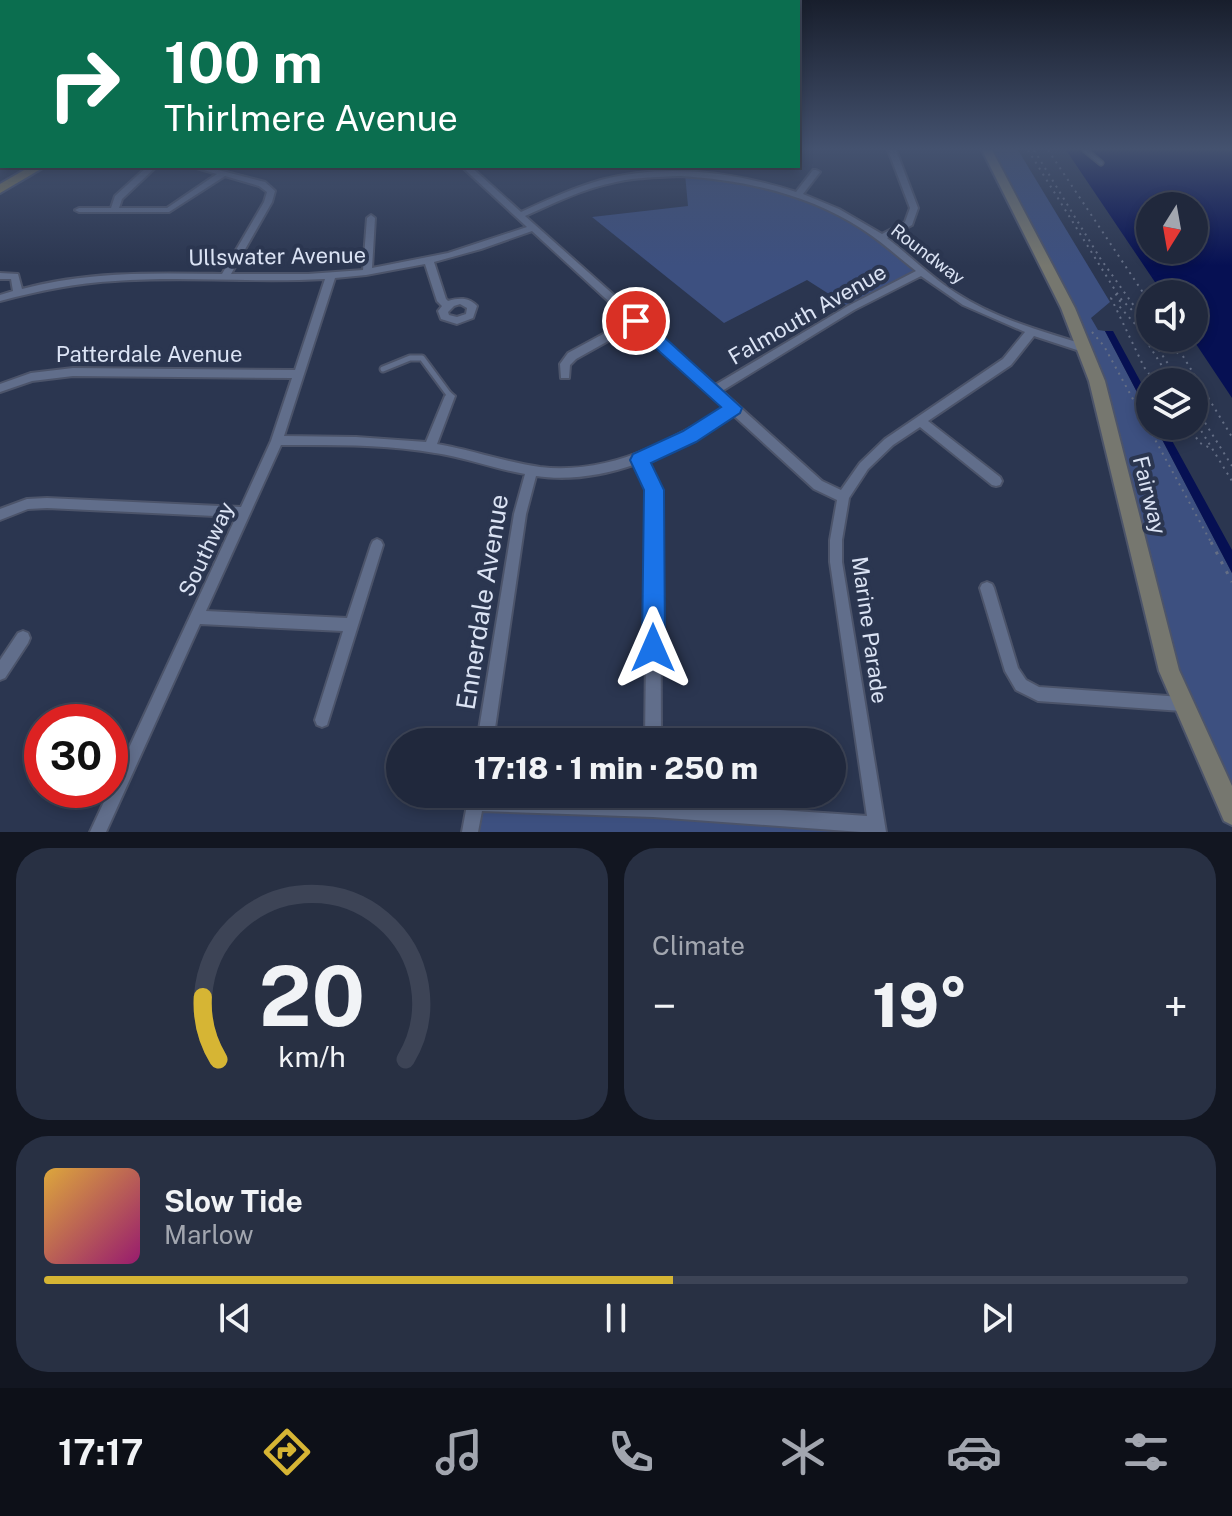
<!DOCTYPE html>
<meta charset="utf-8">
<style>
:root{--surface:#20283c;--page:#283043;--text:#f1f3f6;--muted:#a2a6af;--line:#3d4456;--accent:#d6b534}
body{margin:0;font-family:"Public Sans",sans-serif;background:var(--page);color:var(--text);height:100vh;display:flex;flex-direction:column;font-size:30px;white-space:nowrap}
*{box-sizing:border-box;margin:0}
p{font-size:26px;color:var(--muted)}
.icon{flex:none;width:44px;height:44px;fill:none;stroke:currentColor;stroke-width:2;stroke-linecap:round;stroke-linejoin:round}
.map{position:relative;height:832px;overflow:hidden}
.drawer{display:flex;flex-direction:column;gap:16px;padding:16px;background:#121621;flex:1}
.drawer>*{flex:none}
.guide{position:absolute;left:0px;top:0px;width:800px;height:168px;box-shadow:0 4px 12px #0003,0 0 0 2px var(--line);background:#0b6e4f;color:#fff;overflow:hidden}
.needle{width:52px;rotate:191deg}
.controls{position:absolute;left:1136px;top:192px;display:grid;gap:16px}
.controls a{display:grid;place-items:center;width:72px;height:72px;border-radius:50%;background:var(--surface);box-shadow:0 4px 12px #0003,0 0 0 2px var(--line);font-size:40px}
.speed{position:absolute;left:24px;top:704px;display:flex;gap:16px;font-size:40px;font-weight:700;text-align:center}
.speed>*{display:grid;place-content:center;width:104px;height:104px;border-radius:50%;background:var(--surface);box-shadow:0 4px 12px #0003,0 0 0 2px var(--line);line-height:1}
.speed .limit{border:12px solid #d22;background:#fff;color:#111}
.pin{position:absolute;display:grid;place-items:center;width:68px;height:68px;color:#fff;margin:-34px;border:4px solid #fff;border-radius:50%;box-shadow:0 2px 8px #0007}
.me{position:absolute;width:88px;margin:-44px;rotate:0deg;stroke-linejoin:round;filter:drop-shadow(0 0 6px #0008)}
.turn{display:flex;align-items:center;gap:28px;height:168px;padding:0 32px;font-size:36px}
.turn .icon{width:104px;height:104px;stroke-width:2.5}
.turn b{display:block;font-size:56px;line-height:68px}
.big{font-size:60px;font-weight:800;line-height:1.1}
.drawer .widget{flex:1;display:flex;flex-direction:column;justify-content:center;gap:12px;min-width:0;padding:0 28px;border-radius:32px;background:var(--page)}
.drawer .dial{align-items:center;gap:0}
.dial svg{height:208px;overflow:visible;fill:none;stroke:var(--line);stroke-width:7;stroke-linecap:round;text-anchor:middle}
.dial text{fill:var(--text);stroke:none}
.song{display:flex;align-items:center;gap:24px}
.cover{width:96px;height:96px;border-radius:12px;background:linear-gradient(135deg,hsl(40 70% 55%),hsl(320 70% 35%))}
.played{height:8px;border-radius:4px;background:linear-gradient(90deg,var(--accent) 55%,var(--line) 55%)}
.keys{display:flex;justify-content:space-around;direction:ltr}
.heat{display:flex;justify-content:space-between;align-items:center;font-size:44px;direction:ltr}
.drawer .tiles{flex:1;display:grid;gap:16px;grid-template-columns:1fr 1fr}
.widget:last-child{grid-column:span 2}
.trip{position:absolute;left:386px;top:728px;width:460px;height:80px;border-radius:40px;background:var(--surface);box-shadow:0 4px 12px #0003,0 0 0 2px var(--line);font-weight:800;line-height:80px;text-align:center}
.tab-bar{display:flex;height:128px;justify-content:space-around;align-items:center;background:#0d1018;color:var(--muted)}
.tab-bar .icon{width:56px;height:56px}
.tab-bar .selected{color:var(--accent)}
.tab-bar b{font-size:36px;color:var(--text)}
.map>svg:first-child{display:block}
.green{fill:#3d5080}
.water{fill:#061053;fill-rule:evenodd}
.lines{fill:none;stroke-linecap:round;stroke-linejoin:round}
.lane-far1-casing{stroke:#4c546a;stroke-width:7}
.lane-casing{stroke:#4c546a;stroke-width:9}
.street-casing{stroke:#4c546a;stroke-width:4}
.secondary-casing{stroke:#4c546a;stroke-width:4}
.primary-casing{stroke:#4c546a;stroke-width:4}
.path-far1{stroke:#646e85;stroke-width:2;stroke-dasharray:2 5;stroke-linecap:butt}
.path{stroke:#646e85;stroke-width:3;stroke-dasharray:3 8;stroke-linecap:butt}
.lane-far1{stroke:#616e8b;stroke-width:4}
.lane{stroke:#616e8b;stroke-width:5}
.street{fill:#616e8b;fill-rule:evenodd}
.secondary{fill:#76776f;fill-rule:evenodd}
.primary{fill:#8a8053;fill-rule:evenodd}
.shaded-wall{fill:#7f88a0}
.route{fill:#1a73e8;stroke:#114b97;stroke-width:2}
.labels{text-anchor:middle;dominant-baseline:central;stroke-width:8;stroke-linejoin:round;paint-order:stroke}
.far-street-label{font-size:18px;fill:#dbe3f4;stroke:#2b3650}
.street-label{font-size:22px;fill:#dbe3f4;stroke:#2b3650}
.near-street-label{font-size:26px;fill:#dbe3f4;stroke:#2b3650}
</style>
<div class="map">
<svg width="1232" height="832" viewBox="0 0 1232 832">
<rect width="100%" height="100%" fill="#2b3650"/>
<!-- green -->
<path class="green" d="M 987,150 L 1018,150 L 1110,302 L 1091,318 L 1098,330 L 1105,331 L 1150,417 L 1150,426 L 1155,426 L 1232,573 L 1232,813 L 1182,704 L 1097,380 L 1012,195 Z
M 685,174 C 748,181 807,193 862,226 C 883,238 902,257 921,272 L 851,308 L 807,280 L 724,323 L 592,217 L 688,206 Z
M 476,803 L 878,832 L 470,832 Z"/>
<!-- water -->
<path class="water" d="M 1066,150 L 1232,150 L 1232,398 L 1192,338 L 1194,294 L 1163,294 ZM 1150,206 L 1194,206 L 1194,250 L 1150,250 Z
M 1105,331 L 1113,331 L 1150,399 L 1150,417 Z
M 1155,426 L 1164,426 L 1232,550 L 1232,573 Z"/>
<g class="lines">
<defs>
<path id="lane-far1" d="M 1085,150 L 1101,163"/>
<path id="lane" d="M 383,369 L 410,358 L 422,358 L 450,396"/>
<path id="street" d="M 888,150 L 896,150 L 918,208 L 912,225 L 887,238 C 910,256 931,277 956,293 C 996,319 1044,332 1090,346 L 1091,349 L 1086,353 L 1034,336 L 1011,365 L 928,421 L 1000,477 L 1002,481 L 1000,485 L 996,486 L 992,485 L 920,427 L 893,445 L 868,469 L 849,498 L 842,540 L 842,562 L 886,832 L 861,832 L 653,817 L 482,811 L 478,832 L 462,832 L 469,794 L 653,801 L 867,816 L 830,562 L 830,540 L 837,500 L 814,489 L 732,414 L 685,442 L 646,460 L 660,490 L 661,742 L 645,742 L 648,490 L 636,464 C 605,475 569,481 536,476 L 526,514 L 493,742 L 477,742 L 514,514 L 525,474 C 494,469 465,457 435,453 C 384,444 332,445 281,445 L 206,611 L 347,618 L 371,545 L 373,541 L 377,539 L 381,541 L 383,545 L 327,725 L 322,727 L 317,725 L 315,720 L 343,631 L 200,624 L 106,832 L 90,832 L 236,517 L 47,508 L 28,509 L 0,520 L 0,509 L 27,499 L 47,498 L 241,507 L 271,441 L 292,378 L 73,376 L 32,381 L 0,392 L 0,384 L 31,373 L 73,368 L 295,370 L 325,279 C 255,283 185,276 115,281 C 76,283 38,291 0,301 L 0,295 L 13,291 L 11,279 L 0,279 L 0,273 L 18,274 L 22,289 C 87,271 155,273 222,274 L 264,202 L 267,192 L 259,186 L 225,176 L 169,212 L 79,212 L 75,210 L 79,208 L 111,208 L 115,196 L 148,166 L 157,166 L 122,199 L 119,208 L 167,208 L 217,174 L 190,166 L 203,166 L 265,182 L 275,191 L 272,202 L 231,274 L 308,274 L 363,270 L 367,218 L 371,215 L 375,218 L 372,268 L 448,253 L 527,227 L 461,166 L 470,166 L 521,212 C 547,200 573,188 601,180 C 665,163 735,172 796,192 L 813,170 L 816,170 L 820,172 L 803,194 L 839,209 L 882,234 L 905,222 L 910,208 ZM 680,176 C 745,180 808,194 862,229 C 881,241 898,257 916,271 L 848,306 L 715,385 L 525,216 C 555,203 584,188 616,182 C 637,177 659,177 680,176 ZM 532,231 L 629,320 L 568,353 L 560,364 L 561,378 L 569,378 L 570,365 L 576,359 L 635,326 L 725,408 C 669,442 608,475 540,467 C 505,462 472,450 437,444 L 455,396 L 450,392 L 445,396 L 426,442 L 356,437 L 284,436 L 335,278 L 366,275 L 425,264 L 437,301 L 442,306 L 438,311 L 441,319 L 457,324 L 473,318 L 477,306 C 468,297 459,298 448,301 L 446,299 L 434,262 L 481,249 ZM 921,276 L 963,305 L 1025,332 L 1003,359 L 885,439 L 860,463 L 841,490 L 822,481 L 722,391 L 854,310 ZM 460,304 L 467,308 L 466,314 L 457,317 L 449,315 L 448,312 L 454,306 Z
M 987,582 L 992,584 L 994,588 L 1018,668 L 1026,680 L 1039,687 L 1182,697 L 1187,699 L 1189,704 L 1187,709 L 1182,711 L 1038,701 L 1016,690 L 1005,671 L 980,588 L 982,584 Z
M 23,631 L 28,633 L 30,638 L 28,643 L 5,678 L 0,680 L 0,660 L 18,633 Z"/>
<path id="secondary" d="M 982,150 L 992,150 L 1075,308 L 1105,381 L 1179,670 L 1232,786 L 1232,825 L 1224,821 L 1159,671 L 1089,381 L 1061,308 Z"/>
<path id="primary" d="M 31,166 L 46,166 L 0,193 L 0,184 Z"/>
</defs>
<!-- lane-far1 casing -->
<use href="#lane-far1" class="lane-far1-casing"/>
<!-- lane casing -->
<use href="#lane" class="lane-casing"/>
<!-- street casing -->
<use href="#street" class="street-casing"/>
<!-- secondary casing -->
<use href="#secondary" class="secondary-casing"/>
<!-- primary casing -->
<use href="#primary" class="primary-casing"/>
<!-- path-far1 -->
<path class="path-far1" d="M 1028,150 L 1120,298 L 1150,328
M 1034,150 L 1100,258 L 1144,320 L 1150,337
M 1048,150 L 1150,303
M 1117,294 L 1111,298 L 1144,367 L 1155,382
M 1120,300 L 1119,306 L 1137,326 L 1172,382
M 1092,332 L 1104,346 L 1212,544
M 1151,338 L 1180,382
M 1161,338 L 1181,356
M 1172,338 L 1232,437
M 1194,405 L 1232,466
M 1194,419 L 1232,481
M 1188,426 L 1200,443 L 1212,449"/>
<!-- path -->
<path class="path" d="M 1211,542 L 1232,582"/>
<!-- lane-far1 -->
<use href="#lane-far1" class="lane-far1"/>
<!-- lane -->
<use href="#lane" class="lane"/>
<!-- street -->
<use href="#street" class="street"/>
<!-- secondary -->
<use href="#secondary" class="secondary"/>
<!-- primary -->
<use href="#primary" class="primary"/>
</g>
<!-- shaded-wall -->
<path class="shaded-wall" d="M 0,150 L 2,150 L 2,161 L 0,163 Z"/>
<!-- sky -->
<linearGradient id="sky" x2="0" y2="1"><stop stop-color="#181e2c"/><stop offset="0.56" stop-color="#44526f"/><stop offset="1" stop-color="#44526f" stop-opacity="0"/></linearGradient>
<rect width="1232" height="266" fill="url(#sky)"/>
<!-- route -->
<path class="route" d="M 636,315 L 642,317 L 742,408 L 740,413 L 696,442 L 651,463 L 664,490 L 665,648 L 662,656 L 653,659 L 645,656 L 642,648 L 644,490 L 630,460 L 633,454 L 683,431 L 721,407 L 630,325 L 628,321 Z"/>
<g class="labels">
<!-- far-street labels -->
<g class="far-street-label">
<text transform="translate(928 254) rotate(37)">Roundway</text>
</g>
<!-- street labels -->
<g class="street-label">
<text transform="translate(277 256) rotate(-1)">Ullswater Avenue</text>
<text transform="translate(807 314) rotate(-30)">Falmouth Avenue</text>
<text x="149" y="354">Patterdale Avenue</text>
<text transform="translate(1150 495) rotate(76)">Fairway</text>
<text transform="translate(206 549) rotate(-65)">Southway</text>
<text transform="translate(870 630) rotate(82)">Marine Parade</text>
</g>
<!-- near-street labels -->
<g class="near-street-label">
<text transform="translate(482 602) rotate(-81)">Ennerdale Avenue</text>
</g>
</g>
</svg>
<div class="controls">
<a><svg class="needle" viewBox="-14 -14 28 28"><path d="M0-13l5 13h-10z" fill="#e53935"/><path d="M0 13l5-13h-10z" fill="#a2a6af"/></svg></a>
<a><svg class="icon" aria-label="sound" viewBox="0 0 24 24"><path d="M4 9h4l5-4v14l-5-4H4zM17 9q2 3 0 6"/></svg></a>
<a><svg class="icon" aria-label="layers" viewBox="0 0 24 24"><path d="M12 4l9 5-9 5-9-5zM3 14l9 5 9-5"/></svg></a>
</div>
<div class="speed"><div class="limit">30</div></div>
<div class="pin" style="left:636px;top:321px;background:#d93025"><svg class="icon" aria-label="arrive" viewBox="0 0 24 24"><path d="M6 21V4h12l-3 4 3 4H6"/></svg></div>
<svg class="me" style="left:653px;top:648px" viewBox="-20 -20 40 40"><path d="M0-17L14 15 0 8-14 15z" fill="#1a73e8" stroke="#fff" stroke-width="4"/></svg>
<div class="trip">17:18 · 1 min · 250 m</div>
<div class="guide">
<div class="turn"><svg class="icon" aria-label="right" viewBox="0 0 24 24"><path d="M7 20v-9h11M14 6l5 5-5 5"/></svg><div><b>100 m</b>Thirlmere Avenue</div></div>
</div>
</div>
<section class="drawer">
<div class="tiles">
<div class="widget dial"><svg viewBox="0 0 100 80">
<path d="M14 69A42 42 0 1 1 86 69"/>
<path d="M14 69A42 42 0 0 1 8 45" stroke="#d6b534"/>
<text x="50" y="56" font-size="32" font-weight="700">20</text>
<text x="50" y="72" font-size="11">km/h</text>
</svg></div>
<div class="widget"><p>Climate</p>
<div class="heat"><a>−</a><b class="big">19°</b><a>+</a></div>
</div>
<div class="widget">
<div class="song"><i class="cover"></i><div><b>Slow Tide</b><p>Marlow</p></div></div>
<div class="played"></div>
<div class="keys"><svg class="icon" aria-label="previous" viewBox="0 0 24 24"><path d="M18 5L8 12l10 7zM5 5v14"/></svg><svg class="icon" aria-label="pause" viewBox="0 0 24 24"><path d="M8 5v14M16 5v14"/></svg><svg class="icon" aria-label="next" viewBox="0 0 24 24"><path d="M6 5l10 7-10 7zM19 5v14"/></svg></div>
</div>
</div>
</section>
<nav class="tab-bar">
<b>17:17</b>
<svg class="icon selected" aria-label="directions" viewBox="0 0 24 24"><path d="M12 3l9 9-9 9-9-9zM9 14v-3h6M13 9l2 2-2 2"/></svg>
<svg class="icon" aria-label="music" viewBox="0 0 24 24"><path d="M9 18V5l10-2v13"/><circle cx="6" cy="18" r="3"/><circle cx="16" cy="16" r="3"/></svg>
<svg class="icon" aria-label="phone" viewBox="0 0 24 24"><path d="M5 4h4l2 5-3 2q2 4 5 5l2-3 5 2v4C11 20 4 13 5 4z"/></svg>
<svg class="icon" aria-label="climate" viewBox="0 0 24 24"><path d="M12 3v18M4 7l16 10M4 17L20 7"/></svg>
<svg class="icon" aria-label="car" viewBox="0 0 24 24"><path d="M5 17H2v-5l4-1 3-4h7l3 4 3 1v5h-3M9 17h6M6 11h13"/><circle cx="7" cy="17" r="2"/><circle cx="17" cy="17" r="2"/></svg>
<svg class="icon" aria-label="filters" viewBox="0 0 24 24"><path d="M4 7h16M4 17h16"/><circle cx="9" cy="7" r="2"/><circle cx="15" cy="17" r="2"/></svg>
</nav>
